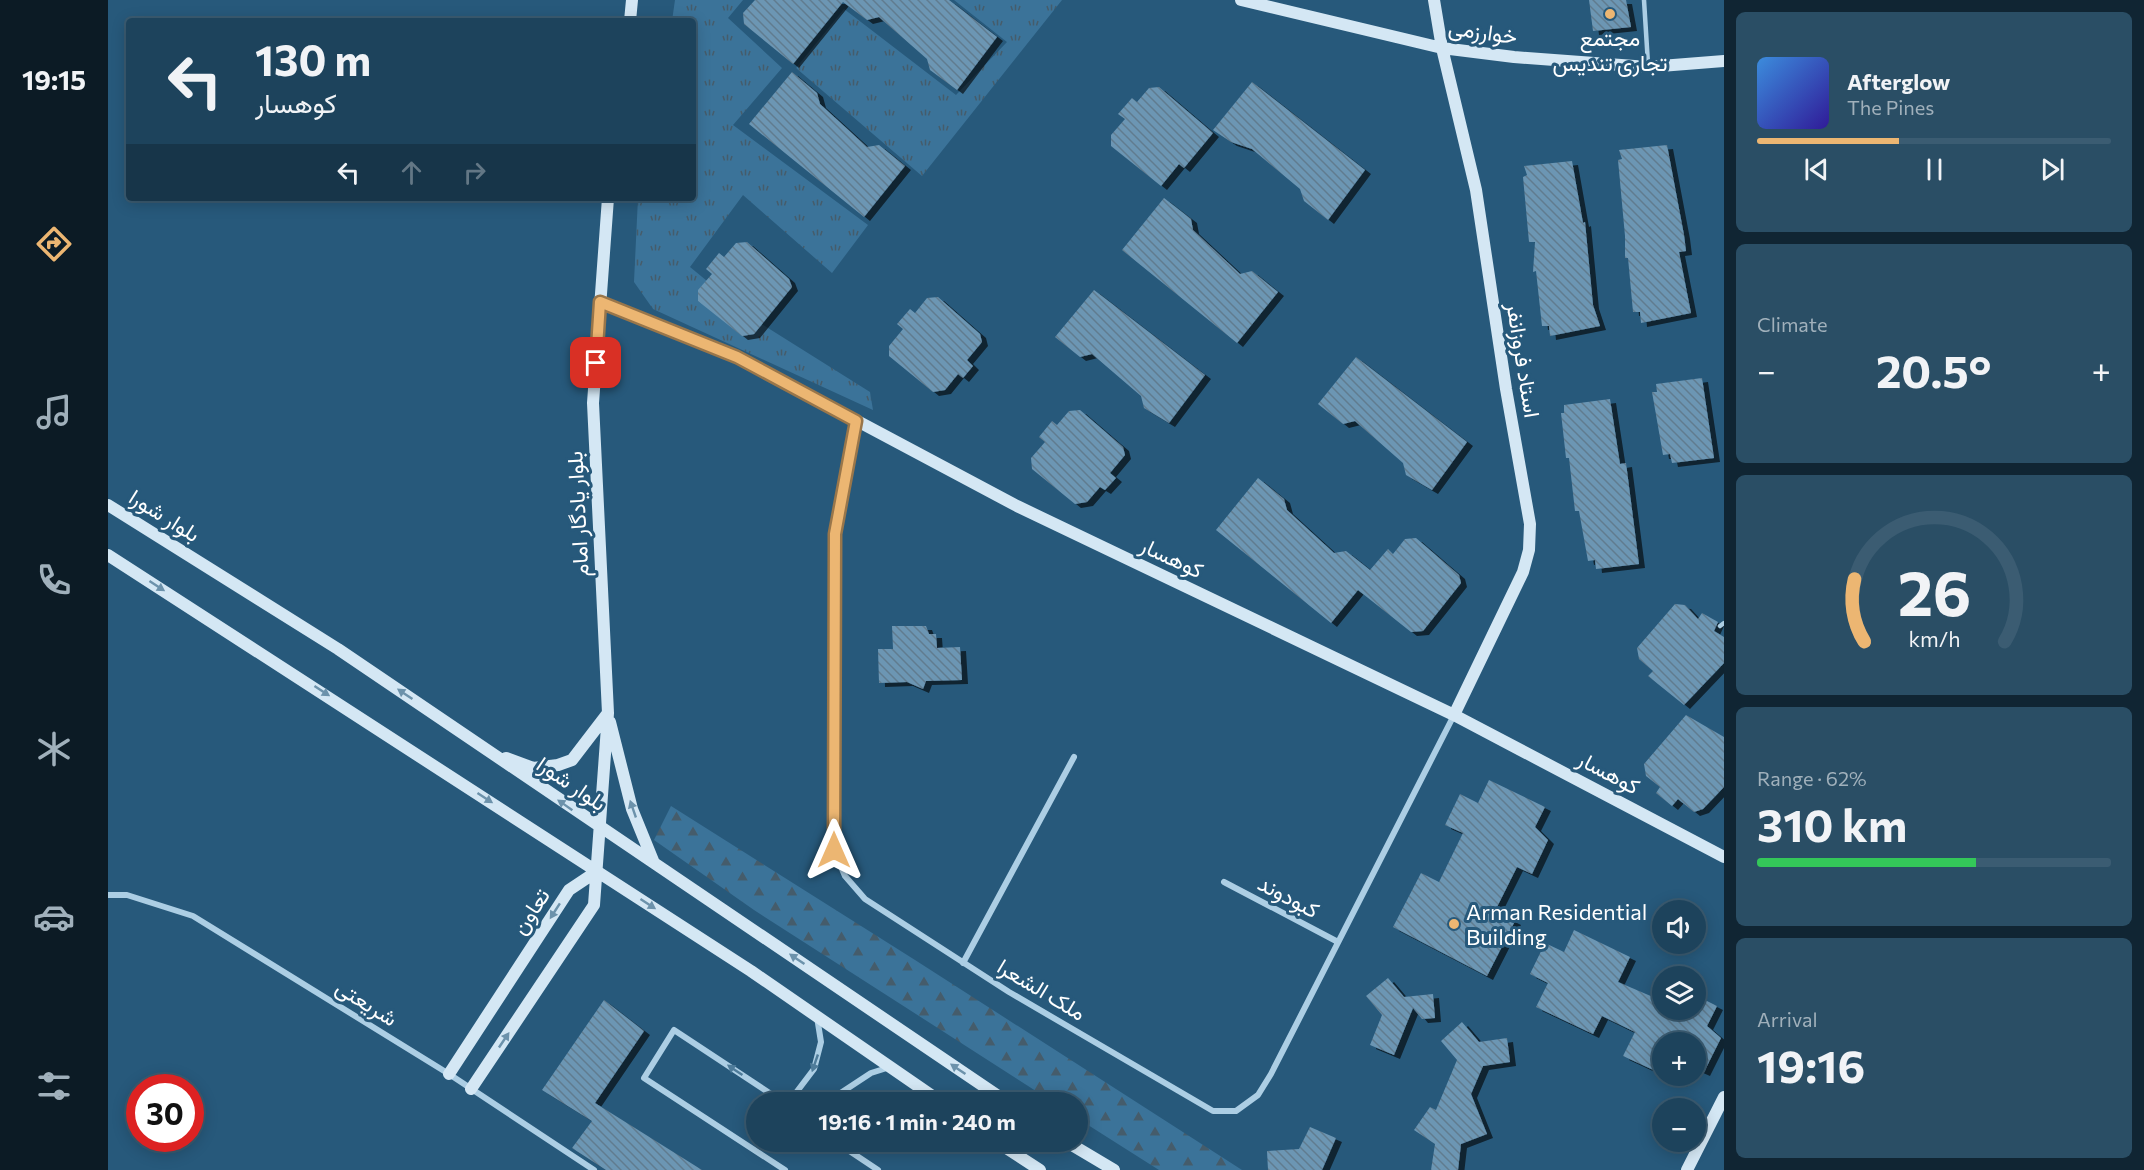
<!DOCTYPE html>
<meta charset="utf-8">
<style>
:root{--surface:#1d435c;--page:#2a4e65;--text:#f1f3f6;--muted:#a0b0bb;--line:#3b5c72;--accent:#ecb672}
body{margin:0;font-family:Commissioner,Vazirmatn,sans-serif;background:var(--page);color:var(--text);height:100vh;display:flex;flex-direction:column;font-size:22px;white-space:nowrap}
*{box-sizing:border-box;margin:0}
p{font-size:20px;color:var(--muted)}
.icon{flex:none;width:33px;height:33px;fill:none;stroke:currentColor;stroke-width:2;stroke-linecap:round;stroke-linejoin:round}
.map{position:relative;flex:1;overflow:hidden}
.side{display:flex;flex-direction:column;gap:12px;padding:12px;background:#102533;width:420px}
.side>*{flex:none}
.hud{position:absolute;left:18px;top:18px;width:570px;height:183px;border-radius:6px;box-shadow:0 3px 15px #0003,0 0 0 2px var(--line);background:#1d435c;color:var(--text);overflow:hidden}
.tools{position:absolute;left:1544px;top:900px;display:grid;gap:12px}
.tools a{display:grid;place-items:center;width:54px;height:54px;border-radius:50%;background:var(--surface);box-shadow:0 3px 15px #0003,0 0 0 2px var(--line);font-size:30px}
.speed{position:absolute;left:18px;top:1074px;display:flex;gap:12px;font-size:30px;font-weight:700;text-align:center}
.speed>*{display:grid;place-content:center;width:78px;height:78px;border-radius:50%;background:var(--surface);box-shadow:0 3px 15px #0003,0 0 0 2px var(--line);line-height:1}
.speed .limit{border:9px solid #d22;background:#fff;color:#111}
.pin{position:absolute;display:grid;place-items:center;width:51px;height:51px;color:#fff;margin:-26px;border-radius:12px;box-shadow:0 3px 9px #0006}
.me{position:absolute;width:66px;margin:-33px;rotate:0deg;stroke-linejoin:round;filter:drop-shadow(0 0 4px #0008)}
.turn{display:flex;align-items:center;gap:21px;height:126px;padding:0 30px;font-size:27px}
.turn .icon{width:78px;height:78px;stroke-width:2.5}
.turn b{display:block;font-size:42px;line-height:51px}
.lanes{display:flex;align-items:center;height:57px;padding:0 30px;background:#0003;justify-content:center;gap:30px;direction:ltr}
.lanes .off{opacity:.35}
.big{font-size:45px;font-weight:700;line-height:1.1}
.side .tile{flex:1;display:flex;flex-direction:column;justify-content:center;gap:9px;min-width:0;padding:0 21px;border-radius:9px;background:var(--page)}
.side .dial{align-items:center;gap:0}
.dial svg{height:156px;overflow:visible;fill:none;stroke:var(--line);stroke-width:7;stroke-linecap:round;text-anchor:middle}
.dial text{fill:var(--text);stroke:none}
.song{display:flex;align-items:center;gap:18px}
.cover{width:72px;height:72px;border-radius:9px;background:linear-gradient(135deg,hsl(210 70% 55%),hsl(250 70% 35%))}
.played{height:6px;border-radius:3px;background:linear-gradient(90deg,var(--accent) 40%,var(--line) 40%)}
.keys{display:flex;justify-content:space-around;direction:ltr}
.heat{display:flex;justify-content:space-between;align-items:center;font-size:33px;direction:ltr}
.charge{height:9px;border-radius:4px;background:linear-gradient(90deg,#34c759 62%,var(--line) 0)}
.trip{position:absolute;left:638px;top:1092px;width:342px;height:60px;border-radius:30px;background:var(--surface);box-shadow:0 3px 15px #0003,0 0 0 2px var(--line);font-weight:700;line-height:60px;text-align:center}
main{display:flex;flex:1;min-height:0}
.tabs{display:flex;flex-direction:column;width:108px;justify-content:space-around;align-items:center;background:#0c1b25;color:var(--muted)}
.tabs .icon{width:42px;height:42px}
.tabs .active{color:var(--accent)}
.tabs b{font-size:27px;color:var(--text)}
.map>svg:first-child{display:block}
.forest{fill:url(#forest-firs)}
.park{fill:url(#park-tufts)}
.building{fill:url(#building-back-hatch);filter:url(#shadow)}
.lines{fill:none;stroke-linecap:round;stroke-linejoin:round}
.lane{stroke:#accee4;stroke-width:4.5}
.street{stroke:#accee4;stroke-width:6}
.secondary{stroke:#d4e7f4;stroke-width:12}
.oneway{fill:#6c92ab}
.oneway2{fill:#4f7c9a}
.route-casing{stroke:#99764a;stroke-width:15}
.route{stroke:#ecb672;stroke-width:10}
.poi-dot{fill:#ecb672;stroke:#27597b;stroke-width:2}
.labels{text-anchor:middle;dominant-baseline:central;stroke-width:6;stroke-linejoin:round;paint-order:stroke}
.street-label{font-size:22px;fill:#fff;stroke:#27597b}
.poi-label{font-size:22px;fill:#fff;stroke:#27597b}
</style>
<main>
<nav class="tabs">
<b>19:15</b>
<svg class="icon active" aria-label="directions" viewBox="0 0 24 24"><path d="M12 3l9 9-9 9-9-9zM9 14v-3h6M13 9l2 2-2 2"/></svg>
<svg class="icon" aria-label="music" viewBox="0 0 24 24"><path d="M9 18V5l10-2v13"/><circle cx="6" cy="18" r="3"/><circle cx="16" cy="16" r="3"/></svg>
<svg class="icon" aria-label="phone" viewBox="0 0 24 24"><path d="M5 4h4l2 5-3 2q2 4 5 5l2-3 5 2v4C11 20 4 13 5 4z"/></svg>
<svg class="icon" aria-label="climate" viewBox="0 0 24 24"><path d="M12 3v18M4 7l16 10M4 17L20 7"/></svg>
<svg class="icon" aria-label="car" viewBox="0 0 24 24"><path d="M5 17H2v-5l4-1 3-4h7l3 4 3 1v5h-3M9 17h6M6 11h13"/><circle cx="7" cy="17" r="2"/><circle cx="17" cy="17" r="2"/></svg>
<svg class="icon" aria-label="filters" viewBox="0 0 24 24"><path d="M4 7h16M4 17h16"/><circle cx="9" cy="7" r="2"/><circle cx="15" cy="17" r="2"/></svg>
</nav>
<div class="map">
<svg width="1616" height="1170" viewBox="0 0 1616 1170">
<defs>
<pattern id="forest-firs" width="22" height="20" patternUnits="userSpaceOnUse" patternTransform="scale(1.5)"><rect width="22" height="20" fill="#3b7399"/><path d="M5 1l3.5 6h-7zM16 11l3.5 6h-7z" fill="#455c6b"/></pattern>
<pattern id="park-tufts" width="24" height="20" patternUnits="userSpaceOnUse" patternTransform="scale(1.5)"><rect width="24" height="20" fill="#3b7399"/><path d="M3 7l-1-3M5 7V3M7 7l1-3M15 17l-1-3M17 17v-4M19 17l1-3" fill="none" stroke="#455c6b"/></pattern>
<pattern id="building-back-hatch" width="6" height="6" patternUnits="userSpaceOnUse" patternTransform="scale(1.5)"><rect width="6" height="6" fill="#6c96b3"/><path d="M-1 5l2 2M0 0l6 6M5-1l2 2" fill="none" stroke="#617c8f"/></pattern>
<filter id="shadow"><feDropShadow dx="6" dy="4" stdDeviation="0" flood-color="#0009"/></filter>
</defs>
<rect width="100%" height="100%" fill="#27597b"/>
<!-- forest -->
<path class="forest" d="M 563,806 L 807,960 L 1134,1170 L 1051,1170 L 969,1118 L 969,1102 L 945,1102 L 646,910 L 546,840 Z"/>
<!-- park -->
<path class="park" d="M 567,0 L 635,0 L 620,18 L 674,68 L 625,125 L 760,225 L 724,273 L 635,195 L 582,267 L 644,318 L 762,392 L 765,410 L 545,309 L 526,282 L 530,198 L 585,198 L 585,21 L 564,21 Z
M 846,0 L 954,0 L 814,176 L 688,68 L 736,9 L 848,95 L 899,42 Z"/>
<!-- building -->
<path class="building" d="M 647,0 L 841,0 L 889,37 L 849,90 L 822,70 L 819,59 L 771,17 L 759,20 L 735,2 L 685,64 L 636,24 L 635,13 Z
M 1481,0 L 1518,0 L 1523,27 L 1485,31 Z
M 684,72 L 709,93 L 712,104 L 759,147 L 771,145 L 797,166 L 756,217 L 641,124 Z
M 1144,82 L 1257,170 L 1220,220 L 1196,201 L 1192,189 L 1144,149 L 1123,142 L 1105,130 Z
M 1051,87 L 1105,133 L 1076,168 L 1071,164 L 1053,186 L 1003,146 L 1003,135 L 1017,119 L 1010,114 L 1024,98 L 1029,102 L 1041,88 Z
M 1559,145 L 1576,235 L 1578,251 L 1571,252 L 1583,313 L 1533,323 L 1532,312 L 1525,312 L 1520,258 L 1517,258 L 1517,236 L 1510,160 L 1514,159 L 1511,150 Z
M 1464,161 L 1475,223 L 1477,222 L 1485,305 L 1492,326 L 1442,336 L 1441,326 L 1434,326 L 1428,271 L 1425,272 L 1427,242 L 1421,242 L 1415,177 L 1419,175 L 1416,166 Z
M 1056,198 L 1083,219 L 1085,230 L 1132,274 L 1144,271 L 1170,292 L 1129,343 L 1014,250 Z
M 639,242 L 681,279 L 684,287 L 646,334 L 634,336 L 590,301 L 590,290 L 604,274 L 598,269 L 611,253 L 616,257 L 628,243 Z
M 986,290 L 1097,375 L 1061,423 L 1036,408 L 1033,396 L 984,354 L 972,357 L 947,337 Z
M 830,297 L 872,334 L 874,342 L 859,360 L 865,366 L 855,378 L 850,374 L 837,390 L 825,392 L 781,356 L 781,346 L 795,329 L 789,324 L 802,309 L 807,313 L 819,298 Z
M 1248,357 L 1359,442 L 1324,490 L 1298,475 L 1295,463 L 1247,421 L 1235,424 L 1210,404 Z
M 1594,378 L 1606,458 L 1564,463 L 1562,454 L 1555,455 L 1544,392 L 1549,392 L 1548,384 Z
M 1502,399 L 1512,464 L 1518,463 L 1531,564 L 1488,569 L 1487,560 L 1480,561 L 1471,511 L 1467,511 L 1461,458 L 1458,458 L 1453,413 L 1456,413 L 1456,405 Z
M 972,410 L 1015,447 L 1017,455 L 1002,473 L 1008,478 L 997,490 L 992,487 L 979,502 L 967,504 L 924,469 L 923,458 L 937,442 L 931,437 L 944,421 L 949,425 L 961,411 Z
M 1150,478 L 1176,499 L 1179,510 L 1226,553 L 1238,551 L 1262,570 L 1280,549 L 1285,554 L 1297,539 L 1308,538 L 1351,575 L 1353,583 L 1315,631 L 1303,632 L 1250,590 L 1223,623 L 1108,530 Z
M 1567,604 L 1577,605 L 1590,619 L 1594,613 L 1610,622 L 1606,631 L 1616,637 L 1616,663 L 1576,705 L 1540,676 L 1545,671 L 1531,659 L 1529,648 Z
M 784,626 L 818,626 L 821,634 L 828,634 L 829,648 L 852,647 L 854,680 L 818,681 L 815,689 L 799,682 L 771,683 L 770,649 L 785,649 Z
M 1578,715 L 1616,737 L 1616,787 L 1595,809 L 1586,812 L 1570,799 L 1564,806 L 1548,793 L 1552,787 L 1538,776 L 1536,764 Z
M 1381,780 L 1437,807 L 1427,827 L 1440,840 L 1424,874 L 1409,867 L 1387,911 L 1407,921 L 1379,976 L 1285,927 L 1313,873 L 1331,882 L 1355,833 L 1337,825 L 1352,794 L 1370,803 Z
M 1466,930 L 1522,957 L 1510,982 L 1545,997 L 1554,979 L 1554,1010 L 1587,1010 L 1587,995 L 1609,1006 L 1599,1026 L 1613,1038 L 1596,1072 L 1587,1068 L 1587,1042 L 1554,1042 L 1554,1074 L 1515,1056 L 1527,1032 L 1494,1016 L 1485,1034 L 1428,1007 L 1440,983 L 1422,974 L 1437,943 L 1456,952 Z
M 1280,978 L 1296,997 L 1325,994 L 1327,1018 L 1314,1019 L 1305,1008 L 1286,1055 L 1262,1045 L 1274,1015 L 1258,996 Z
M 496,1000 L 536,1031 L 487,1103 L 594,1170 L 498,1170 L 464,1148 L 484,1121 L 434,1090 Z
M 1354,1022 L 1371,1042 L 1399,1038 L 1402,1062 L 1375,1066 L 1363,1094 L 1379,1134 L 1353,1144 L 1350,1170 L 1323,1170 L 1327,1144 L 1306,1130 L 1322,1107 L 1328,1110 L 1349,1060 L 1333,1041 Z
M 1556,1076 L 1576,1076 L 1573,1083 Z
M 1202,1127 L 1228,1138 L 1214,1170 L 1160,1170 L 1159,1151 L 1191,1149 Z"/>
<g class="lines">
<!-- lane -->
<path class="lane" d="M 1536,0 L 1540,64
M 1612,626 L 1616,623"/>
<!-- street -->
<path class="street" d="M 748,421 L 727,534 L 726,850 L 737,876 L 757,899 L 901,992 L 1105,1111 L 1128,1111 L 1150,1095 L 1163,1074 L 1346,715
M 1116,882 L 1230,942
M 0,895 L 19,895 L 85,916 L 341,1074 L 486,1170
M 855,963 L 966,757
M 675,1102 L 566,1030 L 536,1078 L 677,1170
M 681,1102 L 706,1069 L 713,1042 L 709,1017
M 721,1102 L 725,1098 L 763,1073 L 782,1067
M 728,1142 L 770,1170"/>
<!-- secondary -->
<path class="secondary" d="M 1133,0 L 1334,48 L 1406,57 L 1540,67 L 1616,61
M 1326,0 L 1334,48 L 1368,190 L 1398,389 L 1422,524 L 1421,550 L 1415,572 L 1346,715
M 522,21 L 524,0
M 492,302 L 629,357 L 909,506 L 1346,715 L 1616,857
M 0,505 L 230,649 L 899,1102
M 0,555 L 643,971 L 833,1102
M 502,722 L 524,809 L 546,863
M 398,758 L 425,768 L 450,765 L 464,760 L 500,713
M 341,1074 L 461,890 L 488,872
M 363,1089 L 486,905 L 500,713 L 485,403 L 500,198
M 889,1142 L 932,1170
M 959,1142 L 1006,1170
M 1579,1170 L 1616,1097"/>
</g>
<!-- one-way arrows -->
<defs><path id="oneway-solid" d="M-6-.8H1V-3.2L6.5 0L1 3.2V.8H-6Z" transform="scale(1.5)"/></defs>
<g class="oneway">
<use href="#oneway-solid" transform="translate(49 586) rotate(33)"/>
<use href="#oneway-solid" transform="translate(214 691) rotate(33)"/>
<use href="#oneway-solid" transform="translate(297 694) rotate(-146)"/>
<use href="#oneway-solid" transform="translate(377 798) rotate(33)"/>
<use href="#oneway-solid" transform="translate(457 805) rotate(-145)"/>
<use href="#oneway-solid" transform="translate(525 809) rotate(-109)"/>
<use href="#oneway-solid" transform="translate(540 904) rotate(33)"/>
<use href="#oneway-solid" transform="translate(447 911) rotate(123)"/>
<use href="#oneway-solid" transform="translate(689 959) rotate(-146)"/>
<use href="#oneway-solid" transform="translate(396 1040) rotate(-56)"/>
<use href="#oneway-solid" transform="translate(850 1069) rotate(-146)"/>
</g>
<g class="oneway2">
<use href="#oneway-solid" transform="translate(707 1063) rotate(109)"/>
<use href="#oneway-solid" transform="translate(627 1070) rotate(-146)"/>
</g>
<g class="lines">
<defs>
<path id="route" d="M 488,363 L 492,302 L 629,357 L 748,421 L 727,534 L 726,850"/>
</defs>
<!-- route casing -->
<use href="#route" class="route-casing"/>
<!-- route -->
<use href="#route" class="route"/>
</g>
<!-- markers -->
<g class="poi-dot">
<circle cx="1502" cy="14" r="6"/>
<circle cx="1346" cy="924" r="6"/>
</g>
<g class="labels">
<!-- street labels -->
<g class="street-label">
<text transform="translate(1375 31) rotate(8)">خوارزمی</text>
<text transform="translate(1416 360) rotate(81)">استاد فروزانفر</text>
<text transform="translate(469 514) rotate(-93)">بلوار یادگار امام</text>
<text transform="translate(57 515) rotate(32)">بلوار شورا</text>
<text transform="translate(1064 557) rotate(25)">کوهسار</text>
<text transform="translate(1501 772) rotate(28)">کوهسار</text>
<text transform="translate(464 783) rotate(34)">بلوار شورا</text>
<text transform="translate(1181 896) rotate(28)">کبودوند</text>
<text transform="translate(422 911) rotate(-57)">تعاون</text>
<text transform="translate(934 989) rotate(31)">ملک الشعرا</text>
<text transform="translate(259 1002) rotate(32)">شریعتی</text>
</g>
<!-- poi labels -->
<g class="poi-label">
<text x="1502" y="37">مجتمع<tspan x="1502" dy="25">تجاری تندیس</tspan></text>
<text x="1358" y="911" text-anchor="start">Arman Residential<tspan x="1358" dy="25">Building</tspan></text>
</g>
</g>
</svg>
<div class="tools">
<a><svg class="icon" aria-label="sound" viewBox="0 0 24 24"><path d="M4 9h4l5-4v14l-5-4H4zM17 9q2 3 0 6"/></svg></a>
<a><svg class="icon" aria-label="layers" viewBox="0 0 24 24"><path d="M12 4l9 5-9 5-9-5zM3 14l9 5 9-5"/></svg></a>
<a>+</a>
<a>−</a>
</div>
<div class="speed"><div class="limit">30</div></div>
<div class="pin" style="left:488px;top:363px;background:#d93025"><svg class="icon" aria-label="arrive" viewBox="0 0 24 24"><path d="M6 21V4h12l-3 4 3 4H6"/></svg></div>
<svg class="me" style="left:726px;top:850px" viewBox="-20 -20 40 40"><path d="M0-17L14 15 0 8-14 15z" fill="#ecb672" stroke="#fff" stroke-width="4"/></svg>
<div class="trip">19:16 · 1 min · 240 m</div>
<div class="hud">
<div class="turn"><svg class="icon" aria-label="left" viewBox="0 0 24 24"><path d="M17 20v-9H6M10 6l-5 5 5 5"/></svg><div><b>130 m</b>کوهسار</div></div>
<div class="lanes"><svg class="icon" aria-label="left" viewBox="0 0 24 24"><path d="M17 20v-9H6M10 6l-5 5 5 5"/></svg><svg class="icon off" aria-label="ahead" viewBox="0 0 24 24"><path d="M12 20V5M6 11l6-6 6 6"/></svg><svg class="icon off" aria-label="right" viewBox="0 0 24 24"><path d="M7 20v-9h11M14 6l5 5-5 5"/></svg></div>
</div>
</div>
<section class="side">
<div class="tile">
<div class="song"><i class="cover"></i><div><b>Afterglow</b><p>The Pines</p></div></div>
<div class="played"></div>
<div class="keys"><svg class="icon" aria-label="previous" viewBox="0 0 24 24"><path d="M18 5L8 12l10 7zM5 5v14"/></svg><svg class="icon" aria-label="pause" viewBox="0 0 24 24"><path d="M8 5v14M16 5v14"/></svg><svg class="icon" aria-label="next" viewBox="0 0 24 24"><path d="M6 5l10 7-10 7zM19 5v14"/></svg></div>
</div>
<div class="tile"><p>Climate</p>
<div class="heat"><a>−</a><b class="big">20.5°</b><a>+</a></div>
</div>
<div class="tile dial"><svg viewBox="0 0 100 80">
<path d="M14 69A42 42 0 1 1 86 69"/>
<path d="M14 69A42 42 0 0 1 9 37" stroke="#ecb672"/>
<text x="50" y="56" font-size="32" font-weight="700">26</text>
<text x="50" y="72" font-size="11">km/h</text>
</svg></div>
<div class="tile"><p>Range · 62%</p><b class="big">310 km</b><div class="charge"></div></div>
<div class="tile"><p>Arrival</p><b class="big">19:16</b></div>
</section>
</main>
